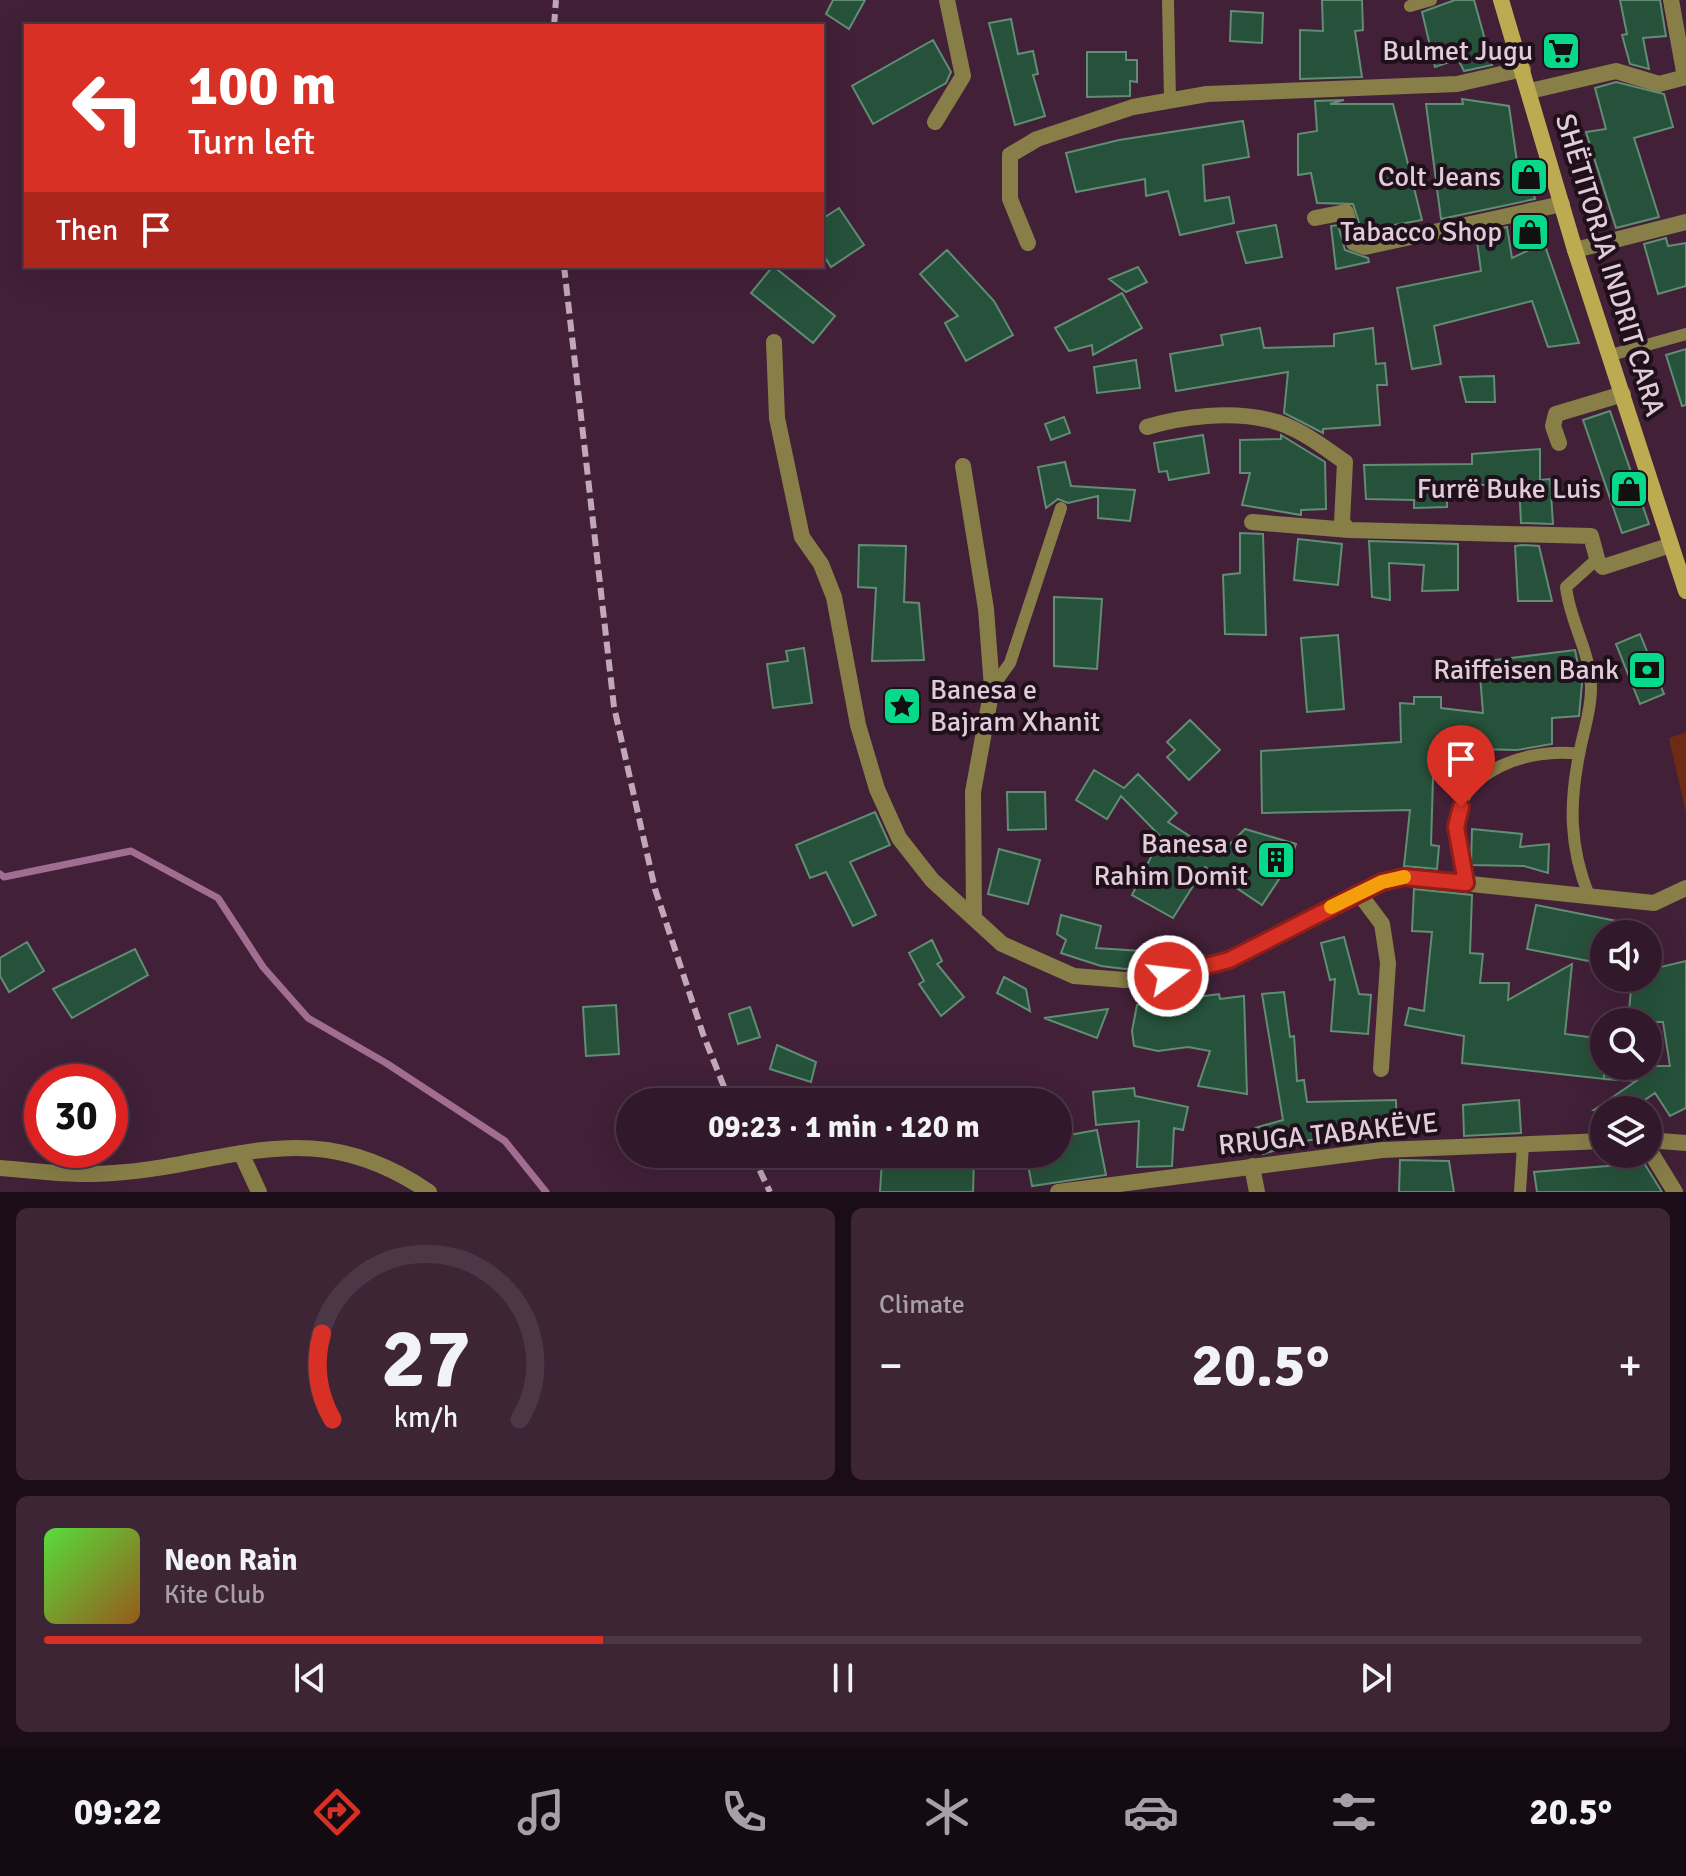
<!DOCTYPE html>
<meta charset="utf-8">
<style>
:root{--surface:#31182a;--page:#3d2536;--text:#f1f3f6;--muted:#a8a0a8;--line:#4c3747;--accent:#d93025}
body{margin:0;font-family:Signika,sans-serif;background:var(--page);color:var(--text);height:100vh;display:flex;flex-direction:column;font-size:30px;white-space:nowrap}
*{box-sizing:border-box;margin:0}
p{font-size:26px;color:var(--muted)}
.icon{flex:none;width:44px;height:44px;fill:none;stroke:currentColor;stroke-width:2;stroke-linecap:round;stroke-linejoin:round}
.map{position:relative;height:1192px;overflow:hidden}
.details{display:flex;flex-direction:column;gap:16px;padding:16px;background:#1b0d17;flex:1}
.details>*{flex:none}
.guide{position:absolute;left:24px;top:24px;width:800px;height:244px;border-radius:0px;box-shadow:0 8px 32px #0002,0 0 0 2px var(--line);background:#d93025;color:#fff;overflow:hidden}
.buttons{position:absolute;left:1590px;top:920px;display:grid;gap:16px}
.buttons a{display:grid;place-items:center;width:72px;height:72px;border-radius:50%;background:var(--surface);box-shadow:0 8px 32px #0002,0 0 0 2px var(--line);font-size:40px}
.speed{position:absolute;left:24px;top:1064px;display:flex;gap:16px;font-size:40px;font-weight:700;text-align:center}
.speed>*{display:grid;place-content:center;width:104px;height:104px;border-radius:50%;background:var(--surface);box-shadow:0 8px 32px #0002,0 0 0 2px var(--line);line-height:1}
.speed .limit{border:12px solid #d22;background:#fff;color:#111}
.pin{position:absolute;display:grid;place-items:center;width:68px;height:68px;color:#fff;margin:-82px -34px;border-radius:50% 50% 50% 0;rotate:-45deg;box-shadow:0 0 8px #0007}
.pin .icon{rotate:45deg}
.me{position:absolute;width:88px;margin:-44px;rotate:75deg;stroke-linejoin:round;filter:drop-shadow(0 0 6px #0008)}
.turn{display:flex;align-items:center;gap:28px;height:168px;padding:0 32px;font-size:36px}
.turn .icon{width:104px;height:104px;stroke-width:2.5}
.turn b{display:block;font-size:56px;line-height:68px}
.then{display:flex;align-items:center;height:76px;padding:0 32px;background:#0003;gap:16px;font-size:30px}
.big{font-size:60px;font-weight:700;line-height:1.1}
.details .card{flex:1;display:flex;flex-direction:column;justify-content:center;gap:12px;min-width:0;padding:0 28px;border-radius:12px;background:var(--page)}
.details .dial{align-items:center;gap:0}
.dial svg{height:208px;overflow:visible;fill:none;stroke:var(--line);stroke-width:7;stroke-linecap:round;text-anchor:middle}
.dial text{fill:var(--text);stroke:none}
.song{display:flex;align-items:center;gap:24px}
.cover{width:96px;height:96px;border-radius:12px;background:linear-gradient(135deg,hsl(110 70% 55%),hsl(30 70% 35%))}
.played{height:8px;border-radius:4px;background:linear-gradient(90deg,var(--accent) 35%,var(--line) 35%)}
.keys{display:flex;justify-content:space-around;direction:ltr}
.heat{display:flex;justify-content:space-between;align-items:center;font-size:44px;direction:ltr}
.details .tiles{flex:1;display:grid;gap:16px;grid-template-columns:1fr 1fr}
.card:last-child{grid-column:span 2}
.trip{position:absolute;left:616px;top:1088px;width:456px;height:80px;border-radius:40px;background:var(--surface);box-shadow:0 8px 32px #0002,0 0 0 2px var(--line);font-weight:700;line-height:80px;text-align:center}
.tab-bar{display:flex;height:128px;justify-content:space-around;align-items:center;background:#140a11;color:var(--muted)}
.tab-bar .icon{width:56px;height:56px}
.tab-bar .selected{color:var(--accent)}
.tab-bar b{font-size:36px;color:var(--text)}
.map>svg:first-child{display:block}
.green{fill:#6e2a13}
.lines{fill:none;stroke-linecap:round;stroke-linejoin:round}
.stream{stroke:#a16e92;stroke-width:7}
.building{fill:#26513a;stroke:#618d74;stroke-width:2}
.service{stroke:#887e48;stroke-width:12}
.pedestrian{stroke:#887e48;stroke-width:16}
.minor{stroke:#887e48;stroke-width:16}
.tertiary{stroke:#887e48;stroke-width:16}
.secondary{stroke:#bdab51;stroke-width:16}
.rail{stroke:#c1a8b8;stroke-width:6;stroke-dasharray:12 6;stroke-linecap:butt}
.route-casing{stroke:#8d1f18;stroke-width:20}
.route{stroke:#d93025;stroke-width:14}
.slow{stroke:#f59e0b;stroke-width:14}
.labels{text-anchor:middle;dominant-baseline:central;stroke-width:8;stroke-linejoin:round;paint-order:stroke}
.poi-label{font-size:28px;fill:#e2ccda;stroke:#1f101b;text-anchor:end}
.street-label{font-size:28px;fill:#e2ccda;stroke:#1f101b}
</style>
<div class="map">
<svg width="1686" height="1192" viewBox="0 0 1686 1192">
<rect width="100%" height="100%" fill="#412038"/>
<!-- green -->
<path class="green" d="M 1686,732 L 1686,813 L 1669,738 Z"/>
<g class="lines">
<!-- stream -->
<path class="stream" d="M 0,874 L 4,877 L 131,851 L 218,898 L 263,967 L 308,1018 L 386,1063 L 505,1141 L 546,1192"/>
</g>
<!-- building -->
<path class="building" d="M 833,0 L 865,0 L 849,29 L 826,14 Z
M 1322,0 L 1362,0 L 1363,30 L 1355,31 L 1362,77 L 1300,79 L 1300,30 L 1323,31 Z
M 1455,0 L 1474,0 L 1492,65 L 1464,71 L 1458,59 L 1435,67 L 1422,12 Z
M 1620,0 L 1660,0 L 1666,36 L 1643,38 L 1649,69 L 1630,64 L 1622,35 L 1627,34 Z
M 1231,11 L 1263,13 L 1262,43 L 1230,41 Z
M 1011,19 L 1018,54 L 1033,51 L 1038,74 L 1033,75 L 1045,116 L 1015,125 L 989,23 Z
M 933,40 L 951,72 L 946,83 L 873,124 L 852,86 Z
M 1087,52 L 1126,52 L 1126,60 L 1137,60 L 1137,82 L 1130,81 L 1130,96 L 1087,97 Z
M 1616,82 L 1664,94 L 1673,127 L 1634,138 L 1659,217 L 1616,228 L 1586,132 L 1606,129 L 1595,88 Z
M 1462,99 L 1509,106 L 1517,162 L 1525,161 L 1535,199 L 1441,219 L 1426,104 L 1463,104 Z
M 1344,100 L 1330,104 L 1393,104 L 1422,220 L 1366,230 L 1367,235 L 1363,235 L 1353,204 L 1317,203 L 1311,173 L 1298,175 L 1298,134 L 1317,131 L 1315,101 Z
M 1243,121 L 1249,157 L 1203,165 L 1205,201 L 1229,197 L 1234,223 L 1180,235 L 1168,191 L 1146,196 L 1145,179 L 1076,192 L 1066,153 L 1119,140 Z
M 839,208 L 864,245 L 831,267 L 822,253 L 822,219 Z
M 1276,225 L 1282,257 L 1246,263 L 1237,232 Z
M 1338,225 L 1345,250 L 1368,258 L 1369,262 L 1336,269 L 1331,226 Z
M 1507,227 L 1512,258 L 1544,243 L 1579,343 L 1548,347 L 1532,301 L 1434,326 L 1441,364 L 1412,369 L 1397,288 L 1481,271 L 1476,234 Z
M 1666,238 L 1668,246 L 1686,243 L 1686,286 L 1658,294 L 1644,244 Z
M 947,250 L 994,301 L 1013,335 L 966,361 L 945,323 L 958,316 L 920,274 Z
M 773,266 L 835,316 L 813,343 L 751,293 Z
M 1138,267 L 1147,282 L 1126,292 L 1109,279 Z
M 1122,293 L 1142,328 L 1093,355 L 1092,345 L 1069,351 L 1055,328 Z
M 1260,328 L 1264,348 L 1334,346 L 1334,334 L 1373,328 L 1376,364 L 1385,363 L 1387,385 L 1377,385 L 1380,425 L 1323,429 L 1323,433 L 1284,413 L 1288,372 L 1176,391 L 1170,354 L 1223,345 L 1221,335 Z
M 1686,349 L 1686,405 L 1682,406 L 1666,355 Z
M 1136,360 L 1140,388 L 1097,393 L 1094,367 Z
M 1494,376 L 1495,402 L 1466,402 L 1460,377 Z
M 1610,411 L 1649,524 L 1622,533 L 1583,420 Z
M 1064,417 L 1070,433 L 1051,440 L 1045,424 Z
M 1203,435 L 1209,473 L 1169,480 L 1167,471 L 1159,472 L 1154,443 Z
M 1281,435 L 1325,462 L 1326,509 L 1301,510 L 1301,515 L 1242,505 L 1250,473 L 1240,473 L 1240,440 L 1281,439 Z
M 1540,449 L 1540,480 L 1550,479 L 1553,524 L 1521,523 L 1519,483 L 1447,487 L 1447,507 L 1414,508 L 1414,500 L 1366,499 L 1364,465 L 1472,464 L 1472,454 Z
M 1065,462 L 1071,486 L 1135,490 L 1130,521 L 1098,518 L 1098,496 L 1068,503 L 1058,499 L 1046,508 L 1038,467 Z
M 1240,533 L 1263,534 L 1266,635 L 1225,634 L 1223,575 L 1240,573 Z
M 1298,539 L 1342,544 L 1338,585 L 1294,580 Z
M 1369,541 L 1458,544 L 1458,590 L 1422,591 L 1424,565 L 1389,563 L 1390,600 L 1372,597 Z
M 859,545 L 906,546 L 904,602 L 919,603 L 924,660 L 872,661 L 876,588 L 858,587 Z
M 1522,545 L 1539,546 L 1552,601 L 1518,601 L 1515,546 Z
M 1054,597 L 1102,599 L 1097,669 L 1054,666 Z
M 1640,634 L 1664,694 L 1640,704 L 1616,644 Z
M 1338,635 L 1344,709 L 1307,712 L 1301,638 Z
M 804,648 L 812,703 L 773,708 L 767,664 L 788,661 L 786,651 Z
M 1575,650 L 1582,683 L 1579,716 L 1552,718 L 1552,744 L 1517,750 L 1475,749 L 1476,736 L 1452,734 L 1450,746 L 1434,744 L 1431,845 L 1439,846 L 1437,869 L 1404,866 L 1410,810 L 1262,813 L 1261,751 L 1401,742 L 1400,703 L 1414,704 L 1414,697 L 1441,697 L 1441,708 L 1483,713 L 1479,662 Z
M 1190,720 L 1220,750 L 1189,780 L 1167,757 L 1175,750 L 1167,742 Z
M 1094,770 L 1124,788 L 1138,774 L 1177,813 L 1168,822 L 1219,855 L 1245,829 L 1296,844 L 1289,864 L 1262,905 L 1205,867 L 1173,918 L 1132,895 L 1161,837 L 1121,796 L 1107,819 L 1076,800 Z
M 1007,792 L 1045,792 L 1046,829 L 1008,830 Z
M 875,812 L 890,845 L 850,862 L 876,915 L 853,926 L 826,872 L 810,878 L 796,845 Z
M 1472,829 L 1522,834 L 1520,847 L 1549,844 L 1548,873 L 1524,866 L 1471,865 Z
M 999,849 L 1040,860 L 1028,904 L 988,894 Z
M 1414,889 L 1472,895 L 1470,953 L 1483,954 L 1480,983 L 1509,983 L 1508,1000 L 1572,964 L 1565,1034 L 1604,1039 L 1604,1079 L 1462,1063 L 1464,1036 L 1405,1025 L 1409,1008 L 1424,1011 L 1432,932 L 1412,931 Z
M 1536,905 L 1642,926 L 1641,934 L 1604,934 L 1604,964 L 1527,949 Z
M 1061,915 L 1101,926 L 1096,948 L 1204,955 L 1166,965 L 1125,969 L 1101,966 L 1061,953 L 1066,940 L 1057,934 Z
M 1344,937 L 1359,994 L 1371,995 L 1368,1034 L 1331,1031 L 1335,979 L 1330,980 L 1321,943 Z
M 932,940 L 942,961 L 937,964 L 964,997 L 941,1016 L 919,984 L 924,981 L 909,953 Z
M 27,942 L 44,971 L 9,992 L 0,976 L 0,958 Z
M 135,949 L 148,975 L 72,1018 L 53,989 Z
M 1686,961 L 1686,1108 L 1670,1116 L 1655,1093 L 1630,1110 L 1594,1110 L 1636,1081 L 1604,1079 L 1605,1066 L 1670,1066 L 1663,1022 L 1628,1022 L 1632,978 L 1648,978 L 1648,970 Z
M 1004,977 L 1026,989 L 1030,1011 L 997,993 Z
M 1284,992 L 1290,1037 L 1294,1036 L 1297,1081 L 1304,1080 L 1307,1102 L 1396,1100 L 1397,1138 L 1310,1140 L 1263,1154 L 1255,1128 L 1283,1120 L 1262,994 Z
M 1219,994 L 1220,999 L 1244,996 L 1247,1094 L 1198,1086 L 1210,1051 L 1188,1047 L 1158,1051 L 1134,1046 L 1132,1031 L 1137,1005 Z
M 616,1005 L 619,1054 L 586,1056 L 583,1007 Z
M 750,1007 L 760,1037 L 738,1044 L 729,1014 Z
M 1108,1009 L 1097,1038 L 1044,1018 Z
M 777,1045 L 816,1062 L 811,1082 L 770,1069 Z
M 1134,1088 L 1135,1096 L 1188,1107 L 1183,1130 L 1174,1128 L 1172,1166 L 1137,1167 L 1139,1121 L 1096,1125 L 1093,1092 Z
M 1519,1100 L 1521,1133 L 1464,1136 L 1463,1105 Z
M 1097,1130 L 1106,1175 L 1032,1186 L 1026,1154 L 1058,1154 L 1058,1137 Z
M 882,1160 L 917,1163 L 974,1160 L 973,1192 L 880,1192 Z
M 1400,1160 L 1449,1161 L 1454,1192 L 1399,1192 Z
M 1644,1163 L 1662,1192 L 1537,1192 L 1534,1172 Z"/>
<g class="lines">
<!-- service -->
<path class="service" d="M 1168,0 L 1170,100
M 1410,6 L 1431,0
M 1611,355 L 1686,334
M 992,688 L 1010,663 L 1061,508
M 1466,883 C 1462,866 1456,846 1456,828 C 1457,769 1532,747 1579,754
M 1589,896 C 1569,846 1569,803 1580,750 C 1584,729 1591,711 1591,689 C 1591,652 1570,623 1566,587 L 1597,559
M 1520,1192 L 1523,1145"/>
<!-- pedestrian -->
<path class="pedestrian" d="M 1648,1148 L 1675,1192"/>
<!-- minor -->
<path class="minor" d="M 1671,0 L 1685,77
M 1530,91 L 1616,71 L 1659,84 L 1686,77
M 935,122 L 963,76 L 947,0
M 1315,218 L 1346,212 L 1354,243 L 1365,247 L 1562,204
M 1028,243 L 1010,199 L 1010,155 L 1037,139 L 1133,107 L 1207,94 L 1457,84 L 1523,69
M 1575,250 L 1686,222
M 774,342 L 777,418 L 802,537 L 821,564 L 834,597 L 858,725 L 877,789 L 899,838 L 932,880 L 1002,944 L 1074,976 L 1125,980 L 1168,976 L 1229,960 L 1358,892 L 1404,877 L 1654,903 L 1686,888
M 1147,427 C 1184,416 1230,411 1269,420 C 1297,426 1322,446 1345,462 L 1342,523 L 1349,530 L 1591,536 L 1598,562 L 1603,567 L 1671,545
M 1559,443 L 1553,426 L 1556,414 L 1623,394
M 963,466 L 986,609 L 992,688 L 973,792 L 974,917
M 1252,522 L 1349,530
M 1358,892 L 1382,924 L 1388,963 L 1381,1069
M 241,1153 L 259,1192
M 1252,1166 L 1257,1192"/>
<!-- tertiary -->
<path class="tertiary" d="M 1648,1140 L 1686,1143
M 0,1168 C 30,1170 61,1175 92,1174 C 222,1172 304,1106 429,1192
M 1058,1192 L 1382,1150 L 1604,1141"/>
<!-- secondary -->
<path class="secondary" d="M 1501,0 L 1575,250 L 1686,591"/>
<!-- rail -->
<path class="rail" d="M 554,26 L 556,0
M 564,266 L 614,707 L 655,889 L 703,1034 L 730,1102
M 752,1154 L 770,1192"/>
</g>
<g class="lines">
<defs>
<path id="route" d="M 1168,976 L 1229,960 L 1382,882 L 1404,877 L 1466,883 L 1456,827 L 1461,807"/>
</defs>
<!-- route casing -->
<use href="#route" class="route-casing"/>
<!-- route -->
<use href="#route" class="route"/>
<!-- slow -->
<path class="slow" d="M 1331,907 L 1382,882 L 1404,877"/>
</g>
<!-- icons -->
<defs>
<symbol id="supermarket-square" viewBox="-11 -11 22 22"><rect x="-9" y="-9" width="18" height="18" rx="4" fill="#07d98b" stroke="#1f101b"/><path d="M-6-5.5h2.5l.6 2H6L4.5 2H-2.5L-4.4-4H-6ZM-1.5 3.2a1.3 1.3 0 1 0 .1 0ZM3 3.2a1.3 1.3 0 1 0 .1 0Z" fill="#111"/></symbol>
<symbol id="shop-square" viewBox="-11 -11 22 22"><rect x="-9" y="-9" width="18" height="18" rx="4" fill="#07d98b" stroke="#1f101b"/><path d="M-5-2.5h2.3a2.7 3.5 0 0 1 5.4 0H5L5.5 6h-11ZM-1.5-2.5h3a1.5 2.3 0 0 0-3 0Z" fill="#111"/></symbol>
<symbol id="bank-square" viewBox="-11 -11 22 22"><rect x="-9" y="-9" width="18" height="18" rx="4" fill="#07d98b" stroke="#1f101b"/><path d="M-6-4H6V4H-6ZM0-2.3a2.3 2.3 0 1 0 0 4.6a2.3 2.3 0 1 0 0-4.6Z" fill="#111"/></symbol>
<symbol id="sight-square" viewBox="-11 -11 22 22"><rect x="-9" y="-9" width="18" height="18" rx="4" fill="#07d98b" stroke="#1f101b"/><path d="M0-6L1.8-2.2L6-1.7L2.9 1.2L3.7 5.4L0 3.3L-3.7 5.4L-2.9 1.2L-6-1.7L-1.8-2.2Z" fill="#111"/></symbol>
<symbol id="building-square" viewBox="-11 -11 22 22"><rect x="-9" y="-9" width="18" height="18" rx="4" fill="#07d98b" stroke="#1f101b"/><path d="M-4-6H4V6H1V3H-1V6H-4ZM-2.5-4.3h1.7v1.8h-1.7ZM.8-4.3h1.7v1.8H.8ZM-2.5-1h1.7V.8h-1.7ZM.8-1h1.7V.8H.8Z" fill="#111"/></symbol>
</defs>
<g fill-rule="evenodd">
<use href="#supermarket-square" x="1539" y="29" width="44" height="44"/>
<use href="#shop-square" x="1507" y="155" width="44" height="44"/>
<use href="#shop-square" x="1508" y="210" width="44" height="44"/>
<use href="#shop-square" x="1607" y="467" width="44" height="44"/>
<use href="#bank-square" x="1625" y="648" width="44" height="44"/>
<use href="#sight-square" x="880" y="684" width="44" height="44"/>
<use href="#building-square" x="1254" y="838" width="44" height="44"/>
</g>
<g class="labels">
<!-- poi labels -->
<g class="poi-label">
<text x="1533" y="51">Bulmet Jugu</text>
<text x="1501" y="177">Colt Jeans</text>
<text x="1502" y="232">Tabacco Shop</text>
<text x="1601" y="489">Furrë Buke Luis</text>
<text x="1619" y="670">Raiffeisen Bank</text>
<text x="930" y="690" text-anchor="start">Banesa e<tspan x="930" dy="32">Bajram Xhanit</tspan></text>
<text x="1248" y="844">Banesa e<tspan x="1248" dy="32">Rahim Domit</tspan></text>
</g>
<!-- street labels -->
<g class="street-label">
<text transform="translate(1610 265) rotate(73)">SHËTITORJA INDRIT CARA</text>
<text transform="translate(1328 1134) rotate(-6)">RRUGA TABAKËVE</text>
</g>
</g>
</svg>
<div class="buttons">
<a><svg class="icon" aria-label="sound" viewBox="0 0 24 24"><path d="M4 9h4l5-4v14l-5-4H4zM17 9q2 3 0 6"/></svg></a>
<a><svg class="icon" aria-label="search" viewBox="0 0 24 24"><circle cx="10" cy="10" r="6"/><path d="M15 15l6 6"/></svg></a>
<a><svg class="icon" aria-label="layers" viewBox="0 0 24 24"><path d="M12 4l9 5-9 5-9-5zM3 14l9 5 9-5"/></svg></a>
</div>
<div class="speed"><div class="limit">30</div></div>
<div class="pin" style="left:1461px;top:807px;background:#d93025"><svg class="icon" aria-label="arrive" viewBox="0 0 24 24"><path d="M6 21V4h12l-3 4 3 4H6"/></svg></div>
<svg class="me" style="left:1168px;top:976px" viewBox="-20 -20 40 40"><circle r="17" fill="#d93025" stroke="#fff" stroke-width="3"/><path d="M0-11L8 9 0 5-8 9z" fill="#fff"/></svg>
<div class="trip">09:23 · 1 min · 120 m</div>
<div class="guide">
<div class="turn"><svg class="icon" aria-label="left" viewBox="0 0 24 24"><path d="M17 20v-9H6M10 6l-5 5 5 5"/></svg><div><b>100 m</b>Turn left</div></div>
<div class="then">Then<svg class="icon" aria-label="arrive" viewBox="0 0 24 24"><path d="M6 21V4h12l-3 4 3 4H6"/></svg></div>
</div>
</div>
<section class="details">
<div class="tiles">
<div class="card dial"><svg viewBox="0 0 100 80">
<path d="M14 69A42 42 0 1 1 86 69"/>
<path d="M14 69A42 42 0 0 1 10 36" stroke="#d93025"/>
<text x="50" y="56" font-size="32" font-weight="700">27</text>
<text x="50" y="72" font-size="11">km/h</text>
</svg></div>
<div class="card"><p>Climate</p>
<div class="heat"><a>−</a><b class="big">20.5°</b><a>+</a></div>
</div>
<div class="card">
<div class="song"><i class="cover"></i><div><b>Neon Rain</b><p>Kite Club</p></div></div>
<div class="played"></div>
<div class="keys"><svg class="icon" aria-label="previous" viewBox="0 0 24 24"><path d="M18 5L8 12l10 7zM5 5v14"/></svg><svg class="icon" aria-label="pause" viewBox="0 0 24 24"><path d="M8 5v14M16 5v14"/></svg><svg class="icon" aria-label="next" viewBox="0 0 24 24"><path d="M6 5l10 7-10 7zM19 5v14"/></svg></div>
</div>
</div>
</section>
<nav class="tab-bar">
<b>09:22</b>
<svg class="icon selected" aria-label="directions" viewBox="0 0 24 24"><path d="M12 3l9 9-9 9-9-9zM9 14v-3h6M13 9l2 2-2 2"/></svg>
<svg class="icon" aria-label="music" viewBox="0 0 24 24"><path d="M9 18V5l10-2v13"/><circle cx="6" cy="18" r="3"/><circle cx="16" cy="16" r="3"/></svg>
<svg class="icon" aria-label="phone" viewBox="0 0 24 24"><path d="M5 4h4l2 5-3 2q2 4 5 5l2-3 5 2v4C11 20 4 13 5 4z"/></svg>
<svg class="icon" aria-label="climate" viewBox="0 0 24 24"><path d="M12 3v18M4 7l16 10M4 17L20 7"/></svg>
<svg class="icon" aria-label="car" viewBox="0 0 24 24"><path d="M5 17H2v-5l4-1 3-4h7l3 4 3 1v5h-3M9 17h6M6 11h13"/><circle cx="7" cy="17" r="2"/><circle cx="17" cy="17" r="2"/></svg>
<svg class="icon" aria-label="filters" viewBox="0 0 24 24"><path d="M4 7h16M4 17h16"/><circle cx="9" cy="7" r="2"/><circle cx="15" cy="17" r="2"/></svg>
<b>20.5°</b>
</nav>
